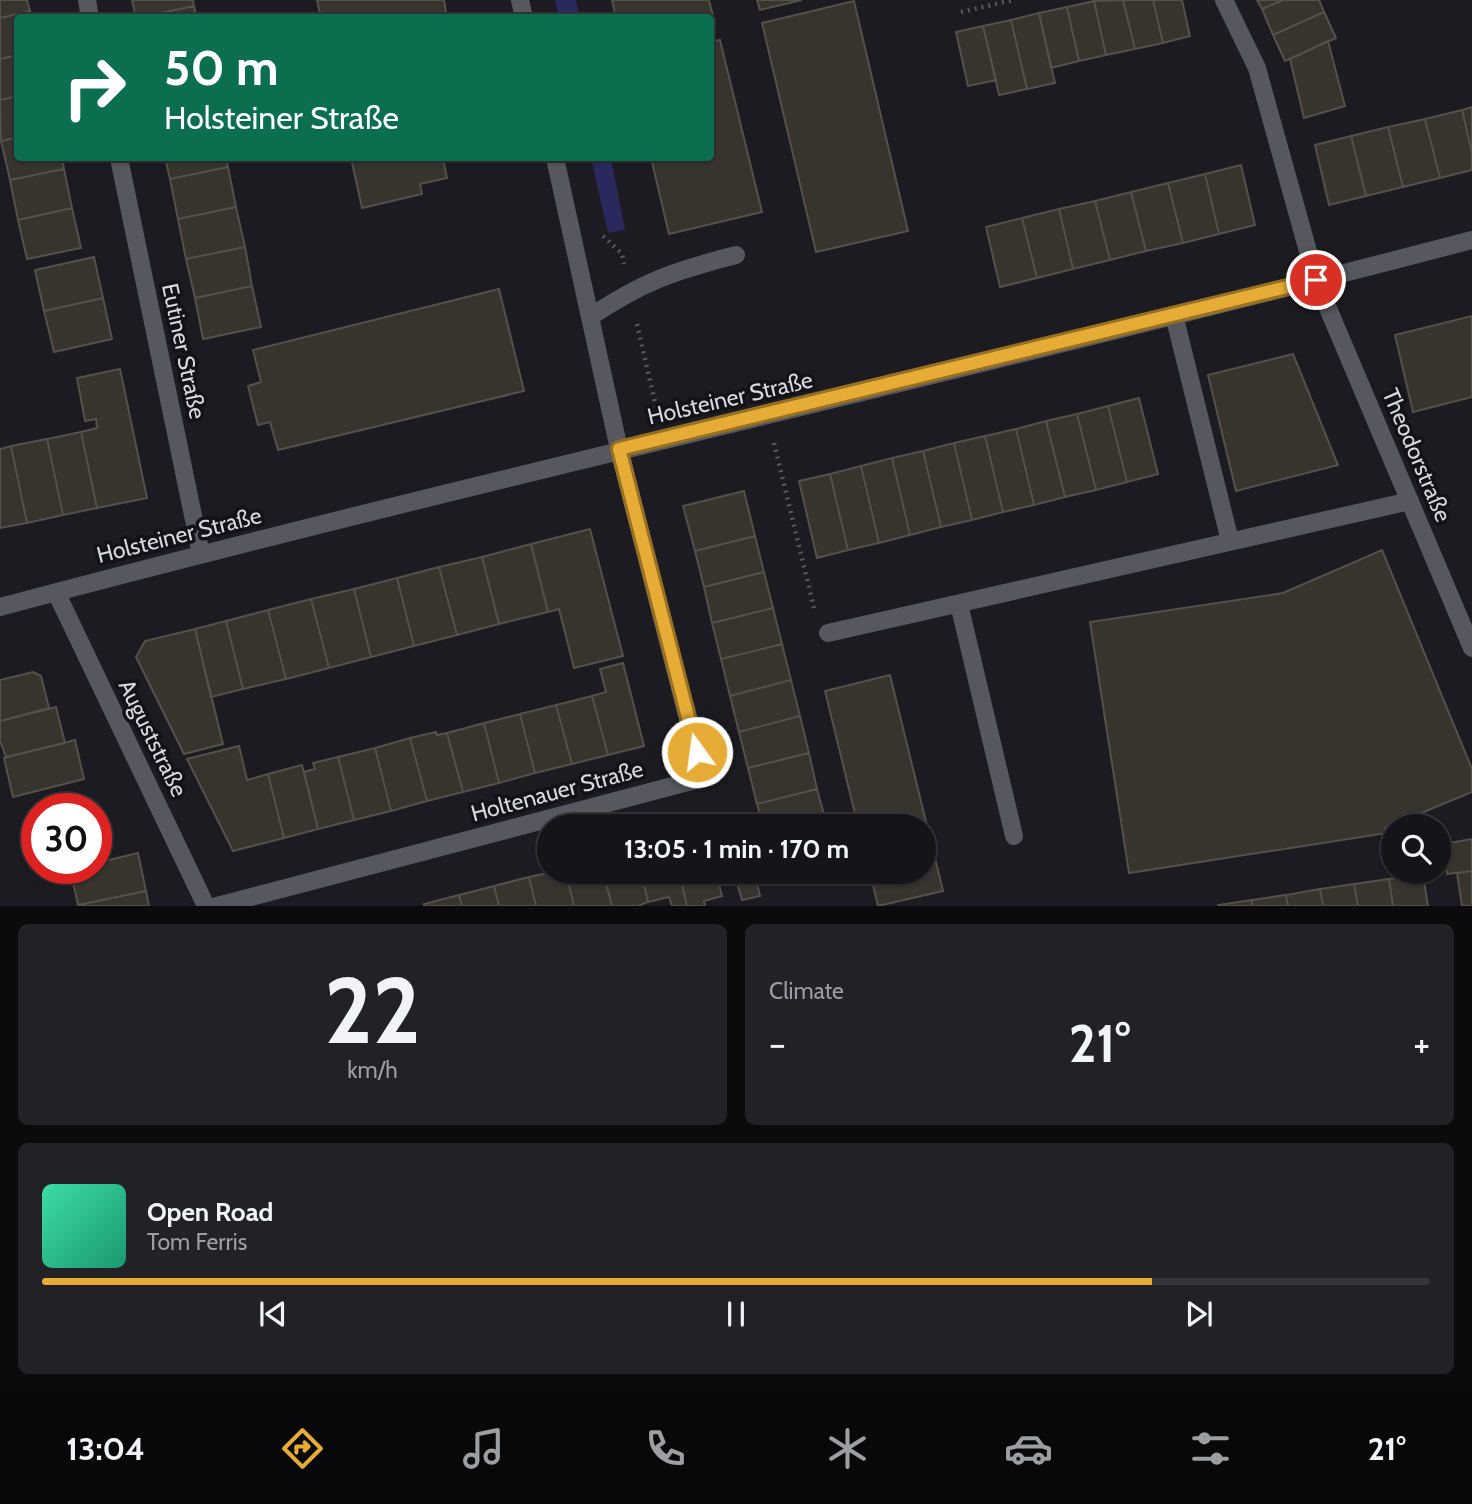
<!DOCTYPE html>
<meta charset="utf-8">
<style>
:root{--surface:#141419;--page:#212126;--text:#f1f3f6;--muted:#9d9ea2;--line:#333338;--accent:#e7ac36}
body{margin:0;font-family:Cabin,sans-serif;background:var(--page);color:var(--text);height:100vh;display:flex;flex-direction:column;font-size:26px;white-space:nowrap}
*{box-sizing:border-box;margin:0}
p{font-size:23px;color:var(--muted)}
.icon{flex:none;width:38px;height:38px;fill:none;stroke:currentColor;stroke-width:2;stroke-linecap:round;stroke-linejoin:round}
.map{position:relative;height:906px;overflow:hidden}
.drawer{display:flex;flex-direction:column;gap:18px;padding:18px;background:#0b0b0e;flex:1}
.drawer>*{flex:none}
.guide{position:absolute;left:14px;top:14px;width:700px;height:147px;border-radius:7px;box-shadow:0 2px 5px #0004,0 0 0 2px var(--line);background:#0b6e4f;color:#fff;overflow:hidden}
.controls{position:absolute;left:1381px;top:814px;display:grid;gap:14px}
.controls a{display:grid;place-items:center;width:70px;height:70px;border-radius:50%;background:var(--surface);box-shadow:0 2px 5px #0004,0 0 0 2px var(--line);font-size:35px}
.speed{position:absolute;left:21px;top:793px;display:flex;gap:14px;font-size:35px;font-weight:700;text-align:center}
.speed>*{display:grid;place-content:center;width:91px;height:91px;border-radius:50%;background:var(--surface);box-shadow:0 2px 5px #0004,0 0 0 2px var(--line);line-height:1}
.speed .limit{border:10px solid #d22;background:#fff;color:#111}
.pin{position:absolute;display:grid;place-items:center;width:60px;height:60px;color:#fff;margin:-30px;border:4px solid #fff;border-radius:50%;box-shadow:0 2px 7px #0007}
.me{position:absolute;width:77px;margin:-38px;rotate:346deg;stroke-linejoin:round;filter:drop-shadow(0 0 5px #0008)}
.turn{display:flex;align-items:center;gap:24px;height:147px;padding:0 35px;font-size:32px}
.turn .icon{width:91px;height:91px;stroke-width:2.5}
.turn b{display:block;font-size:49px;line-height:60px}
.big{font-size:52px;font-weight:700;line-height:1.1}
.drawer .widget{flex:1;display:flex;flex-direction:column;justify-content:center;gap:10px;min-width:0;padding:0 24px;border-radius:10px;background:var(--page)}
.drawer .dial{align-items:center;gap:0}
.dial b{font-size:91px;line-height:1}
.song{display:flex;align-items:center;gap:21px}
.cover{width:84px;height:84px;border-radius:10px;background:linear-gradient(135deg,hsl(160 70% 55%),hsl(160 70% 35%))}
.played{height:7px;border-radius:4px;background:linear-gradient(90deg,var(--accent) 80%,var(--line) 80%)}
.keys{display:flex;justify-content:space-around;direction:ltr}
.heat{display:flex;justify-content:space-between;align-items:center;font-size:38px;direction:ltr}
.drawer .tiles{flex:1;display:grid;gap:18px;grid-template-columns:1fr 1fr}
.widget:last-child{grid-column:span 2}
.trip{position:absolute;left:537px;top:814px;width:399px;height:70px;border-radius:35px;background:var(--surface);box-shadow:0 2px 5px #0004,0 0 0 2px var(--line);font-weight:700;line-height:70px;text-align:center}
.tabs{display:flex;height:112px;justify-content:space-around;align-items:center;background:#08080a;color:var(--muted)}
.tabs .icon{width:49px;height:49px}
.tabs .current{color:var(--accent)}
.tabs b{font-size:32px;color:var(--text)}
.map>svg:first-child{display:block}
.green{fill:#29295d}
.building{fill:#37342e;stroke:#54504a;stroke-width:2}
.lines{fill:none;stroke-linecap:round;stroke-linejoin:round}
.path{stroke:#57575d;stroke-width:4.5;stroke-dasharray:2 5;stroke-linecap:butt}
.lane{stroke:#57585f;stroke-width:18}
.street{stroke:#57585f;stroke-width:18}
.route-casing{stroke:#967023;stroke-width:18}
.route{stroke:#e7ac36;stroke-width:12}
.labels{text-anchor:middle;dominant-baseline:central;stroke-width:7;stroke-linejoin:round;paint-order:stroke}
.street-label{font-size:23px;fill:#d8d9dd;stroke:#121218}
</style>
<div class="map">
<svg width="1472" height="906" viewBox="0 0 1472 906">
<rect width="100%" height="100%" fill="#1b1b21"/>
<!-- green -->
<path class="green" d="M 555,0 L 576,0 L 579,17 L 559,17 Z
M 591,158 L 611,158 L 625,230 L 609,233 L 607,229 Z"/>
<!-- building -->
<path class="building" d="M 0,0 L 27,0 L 30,11 L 0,18 Z
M 132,0 L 193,0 L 194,6 L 136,18 Z
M 317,0 L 444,0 L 447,18 L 321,18 Z
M 612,0 L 709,0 L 715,24 L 710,25 L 710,18 L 616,18 Z
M 757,0 L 802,0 L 760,10 Z
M 1123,0 L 1153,0 L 1163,43 L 1135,49 Z
M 1123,0 L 1135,49 L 1106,55 L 1094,1 Z
M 1153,0 L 1182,0 L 1190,36 L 1163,43 Z
M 1257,0 L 1283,0 L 1262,9 Z
M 1283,0 L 1319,0 L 1324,12 L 1273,35 L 1262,9 Z
M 854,1 L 908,231 L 816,252 L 762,23 Z
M 1094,1 L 1106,55 L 1079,61 L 1067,7 Z
M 194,6 L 197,18 L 138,18 Z
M 1067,7 L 1079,61 L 1051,68 L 1039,13 Z
M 30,11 L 31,18 L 18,18 L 18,55 L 0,59 L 0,18 Z
M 1324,12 L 1336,38 L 1285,61 L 1273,35 Z
M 1039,13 L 1055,83 L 1027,89 L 1011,20 Z
M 1011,20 L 1027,89 L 999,95 L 983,26 Z
M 983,26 L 996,80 L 968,86 L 956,32 Z
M 720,40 L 762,212 L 669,234 L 651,158 L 710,158 L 710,42 Z
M 1328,41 L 1345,106 L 1304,118 L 1290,59 Z
M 18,55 L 18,96 L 0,100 L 0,59 Z
M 18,96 L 18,137 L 1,141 L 0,100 Z
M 1472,107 L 1472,153 L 1462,110 Z
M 1462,110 L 1472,153 L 1472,170 L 1440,178 L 1425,119 Z
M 1425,119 L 1440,178 L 1403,187 L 1388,127 Z
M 1388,127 L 1403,187 L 1366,196 L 1351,136 Z
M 1351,136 L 1366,196 L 1329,205 L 1315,145 Z
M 18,137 L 18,158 L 62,158 L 64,169 L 10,180 L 1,141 Z
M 165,158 L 226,158 L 228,167 L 170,179 Z
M 351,158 L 443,158 L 447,178 L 420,184 L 422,194 L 362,208 Z
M 1241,165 L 1255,225 L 1219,234 L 1205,174 Z
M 228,167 L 236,207 L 178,219 L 170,179 Z
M 64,169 L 72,208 L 18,220 L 10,180 Z
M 1205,174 L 1219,234 L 1183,243 L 1168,183 Z
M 1168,183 L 1183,243 L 1146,251 L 1131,192 Z
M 1131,192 L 1146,251 L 1110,260 L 1095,201 Z
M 1095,201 L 1110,260 L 1073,269 L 1059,209 Z
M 236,207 L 245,247 L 186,259 L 178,219 Z
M 72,208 L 81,248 L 27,259 L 18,220 Z
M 1059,209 L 1073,269 L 1037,278 L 1022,218 Z
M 1022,218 L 1037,278 L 1000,287 L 986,227 Z
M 245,247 L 252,286 L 195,298 L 186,259 Z
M 94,257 L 103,298 L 44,311 L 35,270 Z
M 252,286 L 261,327 L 203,339 L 195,298 Z
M 499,289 L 524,391 L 278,450 L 270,422 L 258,425 L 248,386 L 261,382 L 253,350 Z
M 103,298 L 112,339 L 54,352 L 44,311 Z
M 1472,316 L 1472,397 L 1413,412 L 1395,335 Z
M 1293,354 L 1338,465 L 1236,491 L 1208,375 Z
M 120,369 L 147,498 L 97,508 L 81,432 L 97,428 L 96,419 L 85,421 L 77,378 Z
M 1139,398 L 1158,474 L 1127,482 L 1108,406 Z
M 1108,406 L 1127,482 L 1096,490 L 1077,414 Z
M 1077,414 L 1096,490 L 1065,497 L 1046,421 Z
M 1046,421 L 1065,497 L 1034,505 L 1016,429 Z
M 1016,429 L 1034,505 L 1003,512 L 985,436 Z
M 81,432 L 97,508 L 63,515 L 47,439 Z
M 985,436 L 1003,512 L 972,520 L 954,443 Z
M 47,439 L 63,515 L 27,523 L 11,446 Z
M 954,443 L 972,520 L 941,527 L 923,451 Z
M 11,446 L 27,523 L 0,528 L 0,449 Z
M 923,451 L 941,527 L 910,535 L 892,458 Z
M 892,458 L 910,535 L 879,543 L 861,466 Z
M 861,466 L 879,543 L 848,550 L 830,474 Z
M 830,474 L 848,550 L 817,558 L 799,481 Z
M 744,491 L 755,536 L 695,551 L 683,506 Z
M 590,529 L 623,656 L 574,668 L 559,609 L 548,612 L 531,544 Z
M 755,536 L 764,572 L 704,587 L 695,551 Z
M 531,544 L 548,612 L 499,624 L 482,557 Z
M 1382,550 L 1472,769 L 1472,792 L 1385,828 L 1387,833 L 1129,873 L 1090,622 L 1283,593 Z
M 482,557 L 499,624 L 457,635 L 439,567 Z
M 439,567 L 457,635 L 414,646 L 397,578 Z
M 764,572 L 773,608 L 712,623 L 704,587 Z
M 397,578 L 414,646 L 371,657 L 354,589 Z
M 354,589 L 371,657 L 329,668 L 311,599 Z
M 311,599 L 329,668 L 286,679 L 268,610 Z
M 773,608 L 782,644 L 721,659 L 712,623 Z
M 268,610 L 286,679 L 243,689 L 226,621 Z
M 226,621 L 243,689 L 211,697 L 195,629 Z
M 195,629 L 223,744 L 184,754 L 136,657 L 145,641 Z
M 782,644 L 791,680 L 730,696 L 721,659 Z
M 623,663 L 644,746 L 608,755 L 592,696 L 606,692 L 600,669 Z
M 33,672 L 41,676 L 49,708 L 0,721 L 0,680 Z
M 890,675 L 943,891 L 878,906 L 870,872 L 924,872 L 924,826 L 858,826 L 825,691 Z
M 791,680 L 800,716 L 739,732 L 730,696 Z
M 592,696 L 608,755 L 572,764 L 556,705 Z
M 556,705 L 572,764 L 535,773 L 520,714 Z
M 56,707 L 65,743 L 6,757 L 0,741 L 0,721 Z
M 520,714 L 535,773 L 499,783 L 484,723 Z
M 800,716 L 809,753 L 748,768 L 739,732 Z
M 484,723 L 499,783 L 463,792 L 447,733 Z
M 436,732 L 437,735 L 447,733 L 463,792 L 427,801 L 410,738 Z
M 410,738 L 427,801 L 391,811 L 375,748 Z
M 75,740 L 84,779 L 13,797 L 4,758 Z
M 239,746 L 247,780 L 268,774 L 284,838 L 233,851 L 187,759 Z
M 375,748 L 391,811 L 354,820 L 338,757 Z
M 809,753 L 817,789 L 757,804 L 748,768 Z
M 338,757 L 354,820 L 318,829 L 304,772 L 315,769 L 313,763 Z
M 302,765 L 318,829 L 284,838 L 268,774 Z
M 817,789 L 827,826 L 742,826 L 761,819 L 757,804 Z
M 1472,839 L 1472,871 L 1447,874 L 1443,844 Z
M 138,853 L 146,891 L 78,905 L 70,868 L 96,868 L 96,863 Z
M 1472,871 L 1472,906 L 1462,906 L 1457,873 Z
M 552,872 L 566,872 L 574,906 L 536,906 L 529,877 Z
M 566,872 L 603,872 L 612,906 L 574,906 Z
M 603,872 L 641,872 L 648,902 L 638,906 L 612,906 Z
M 641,872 L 679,872 L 687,906 L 672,906 L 669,897 L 648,902 Z
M 679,872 L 716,872 L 722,896 L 704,901 L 705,906 L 687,906 Z
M 716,872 L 754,872 L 760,896 L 742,900 L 736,880 L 720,884 Z
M 754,872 L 808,872 L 757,884 Z
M 1423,874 L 1428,906 L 1393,906 L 1389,879 Z
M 529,877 L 536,906 L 499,906 L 494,886 Z
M 1389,879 L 1393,906 L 1358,906 L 1354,884 Z
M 1354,884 L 1358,906 L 1323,906 L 1320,889 Z
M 494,886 L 499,906 L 462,906 L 459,895 Z
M 1320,889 L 1323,906 L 1288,906 L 1286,895 Z
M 146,891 L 149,906 L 78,906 L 78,905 Z
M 459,895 L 462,906 L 424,906 L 424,904 Z
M 1286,895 L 1288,906 L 1252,906 L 1252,900 Z
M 1252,900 L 1252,906 L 1218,906 L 1218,905 Z"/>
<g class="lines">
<!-- path -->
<path class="path" d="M 961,12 L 1013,0
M 603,236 L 622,254 L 624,264
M 637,324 L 657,411
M 774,443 L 814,608"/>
<!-- lane -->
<path class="lane" d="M 520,0 L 524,18
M 555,158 L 619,449
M 1174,315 L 1230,541
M 590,317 C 644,281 674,271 736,255
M 959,604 L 1014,836
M 828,633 L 1410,501"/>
<!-- street -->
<path class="street" d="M 87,0 L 90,18
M 1224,0 L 1257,68 L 1316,280 L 1472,648
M 119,158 L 201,554
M 56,592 L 206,906
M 0,607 C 489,477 983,368 1472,240
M 217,906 L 703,778 L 619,449"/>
</g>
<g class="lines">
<defs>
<path id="route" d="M 697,752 L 619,449 L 1316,280"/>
</defs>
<!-- route casing -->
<use href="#route" class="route-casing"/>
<!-- route -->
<use href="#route" class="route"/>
</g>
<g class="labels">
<!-- street labels -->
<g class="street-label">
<text transform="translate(184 351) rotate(78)">Eutiner Straße</text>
<text transform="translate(730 398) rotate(-13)">Holsteiner Straße</text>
<text transform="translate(1417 455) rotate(67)">Theodorstraße</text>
<text transform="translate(179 535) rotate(-14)">Holsteiner Straße</text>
<text transform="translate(153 738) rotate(64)">Auguststraße</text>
<text transform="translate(557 791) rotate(-15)">Holtenauer Straße</text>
</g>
</g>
</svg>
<div class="controls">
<a><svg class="icon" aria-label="search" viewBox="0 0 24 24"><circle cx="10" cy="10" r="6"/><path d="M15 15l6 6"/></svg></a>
</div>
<div class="speed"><div class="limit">30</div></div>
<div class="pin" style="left:1316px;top:280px;background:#d93025"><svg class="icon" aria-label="arrive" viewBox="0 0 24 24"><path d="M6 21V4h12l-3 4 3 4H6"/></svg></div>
<svg class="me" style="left:697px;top:752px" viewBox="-20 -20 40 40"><circle r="17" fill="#e7ac36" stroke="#fff" stroke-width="3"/><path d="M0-11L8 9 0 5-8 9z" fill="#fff"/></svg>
<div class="trip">13:05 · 1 min · 170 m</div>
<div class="guide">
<div class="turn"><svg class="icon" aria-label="right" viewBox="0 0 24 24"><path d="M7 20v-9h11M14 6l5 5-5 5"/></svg><div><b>50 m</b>Holsteiner Straße</div></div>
</div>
</div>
<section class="drawer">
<div class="tiles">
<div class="widget dial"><b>22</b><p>km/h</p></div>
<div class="widget"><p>Climate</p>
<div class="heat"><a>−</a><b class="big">21°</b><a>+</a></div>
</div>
<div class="widget">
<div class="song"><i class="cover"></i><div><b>Open Road</b><p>Tom Ferris</p></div></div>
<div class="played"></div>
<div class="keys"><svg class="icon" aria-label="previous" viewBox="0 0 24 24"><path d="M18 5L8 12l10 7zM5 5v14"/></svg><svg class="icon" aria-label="pause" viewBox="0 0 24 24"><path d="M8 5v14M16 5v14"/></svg><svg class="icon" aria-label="next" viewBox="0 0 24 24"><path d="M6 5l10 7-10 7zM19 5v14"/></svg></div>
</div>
</div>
</section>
<nav class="tabs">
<b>13:04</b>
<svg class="icon current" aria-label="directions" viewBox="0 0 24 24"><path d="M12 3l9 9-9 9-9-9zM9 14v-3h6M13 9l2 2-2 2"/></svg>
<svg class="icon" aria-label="music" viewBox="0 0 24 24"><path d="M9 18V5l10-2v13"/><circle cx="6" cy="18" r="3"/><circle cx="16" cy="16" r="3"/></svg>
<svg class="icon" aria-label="phone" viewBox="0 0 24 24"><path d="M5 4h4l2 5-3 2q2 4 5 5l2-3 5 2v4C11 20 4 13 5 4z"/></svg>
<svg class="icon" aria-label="climate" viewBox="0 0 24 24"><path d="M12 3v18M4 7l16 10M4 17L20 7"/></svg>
<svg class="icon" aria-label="car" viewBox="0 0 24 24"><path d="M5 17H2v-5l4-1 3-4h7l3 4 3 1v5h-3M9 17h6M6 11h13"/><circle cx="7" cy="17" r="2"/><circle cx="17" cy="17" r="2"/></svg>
<svg class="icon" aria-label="filters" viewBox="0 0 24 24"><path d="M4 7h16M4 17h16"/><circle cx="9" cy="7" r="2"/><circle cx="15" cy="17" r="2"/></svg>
<b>21°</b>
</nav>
